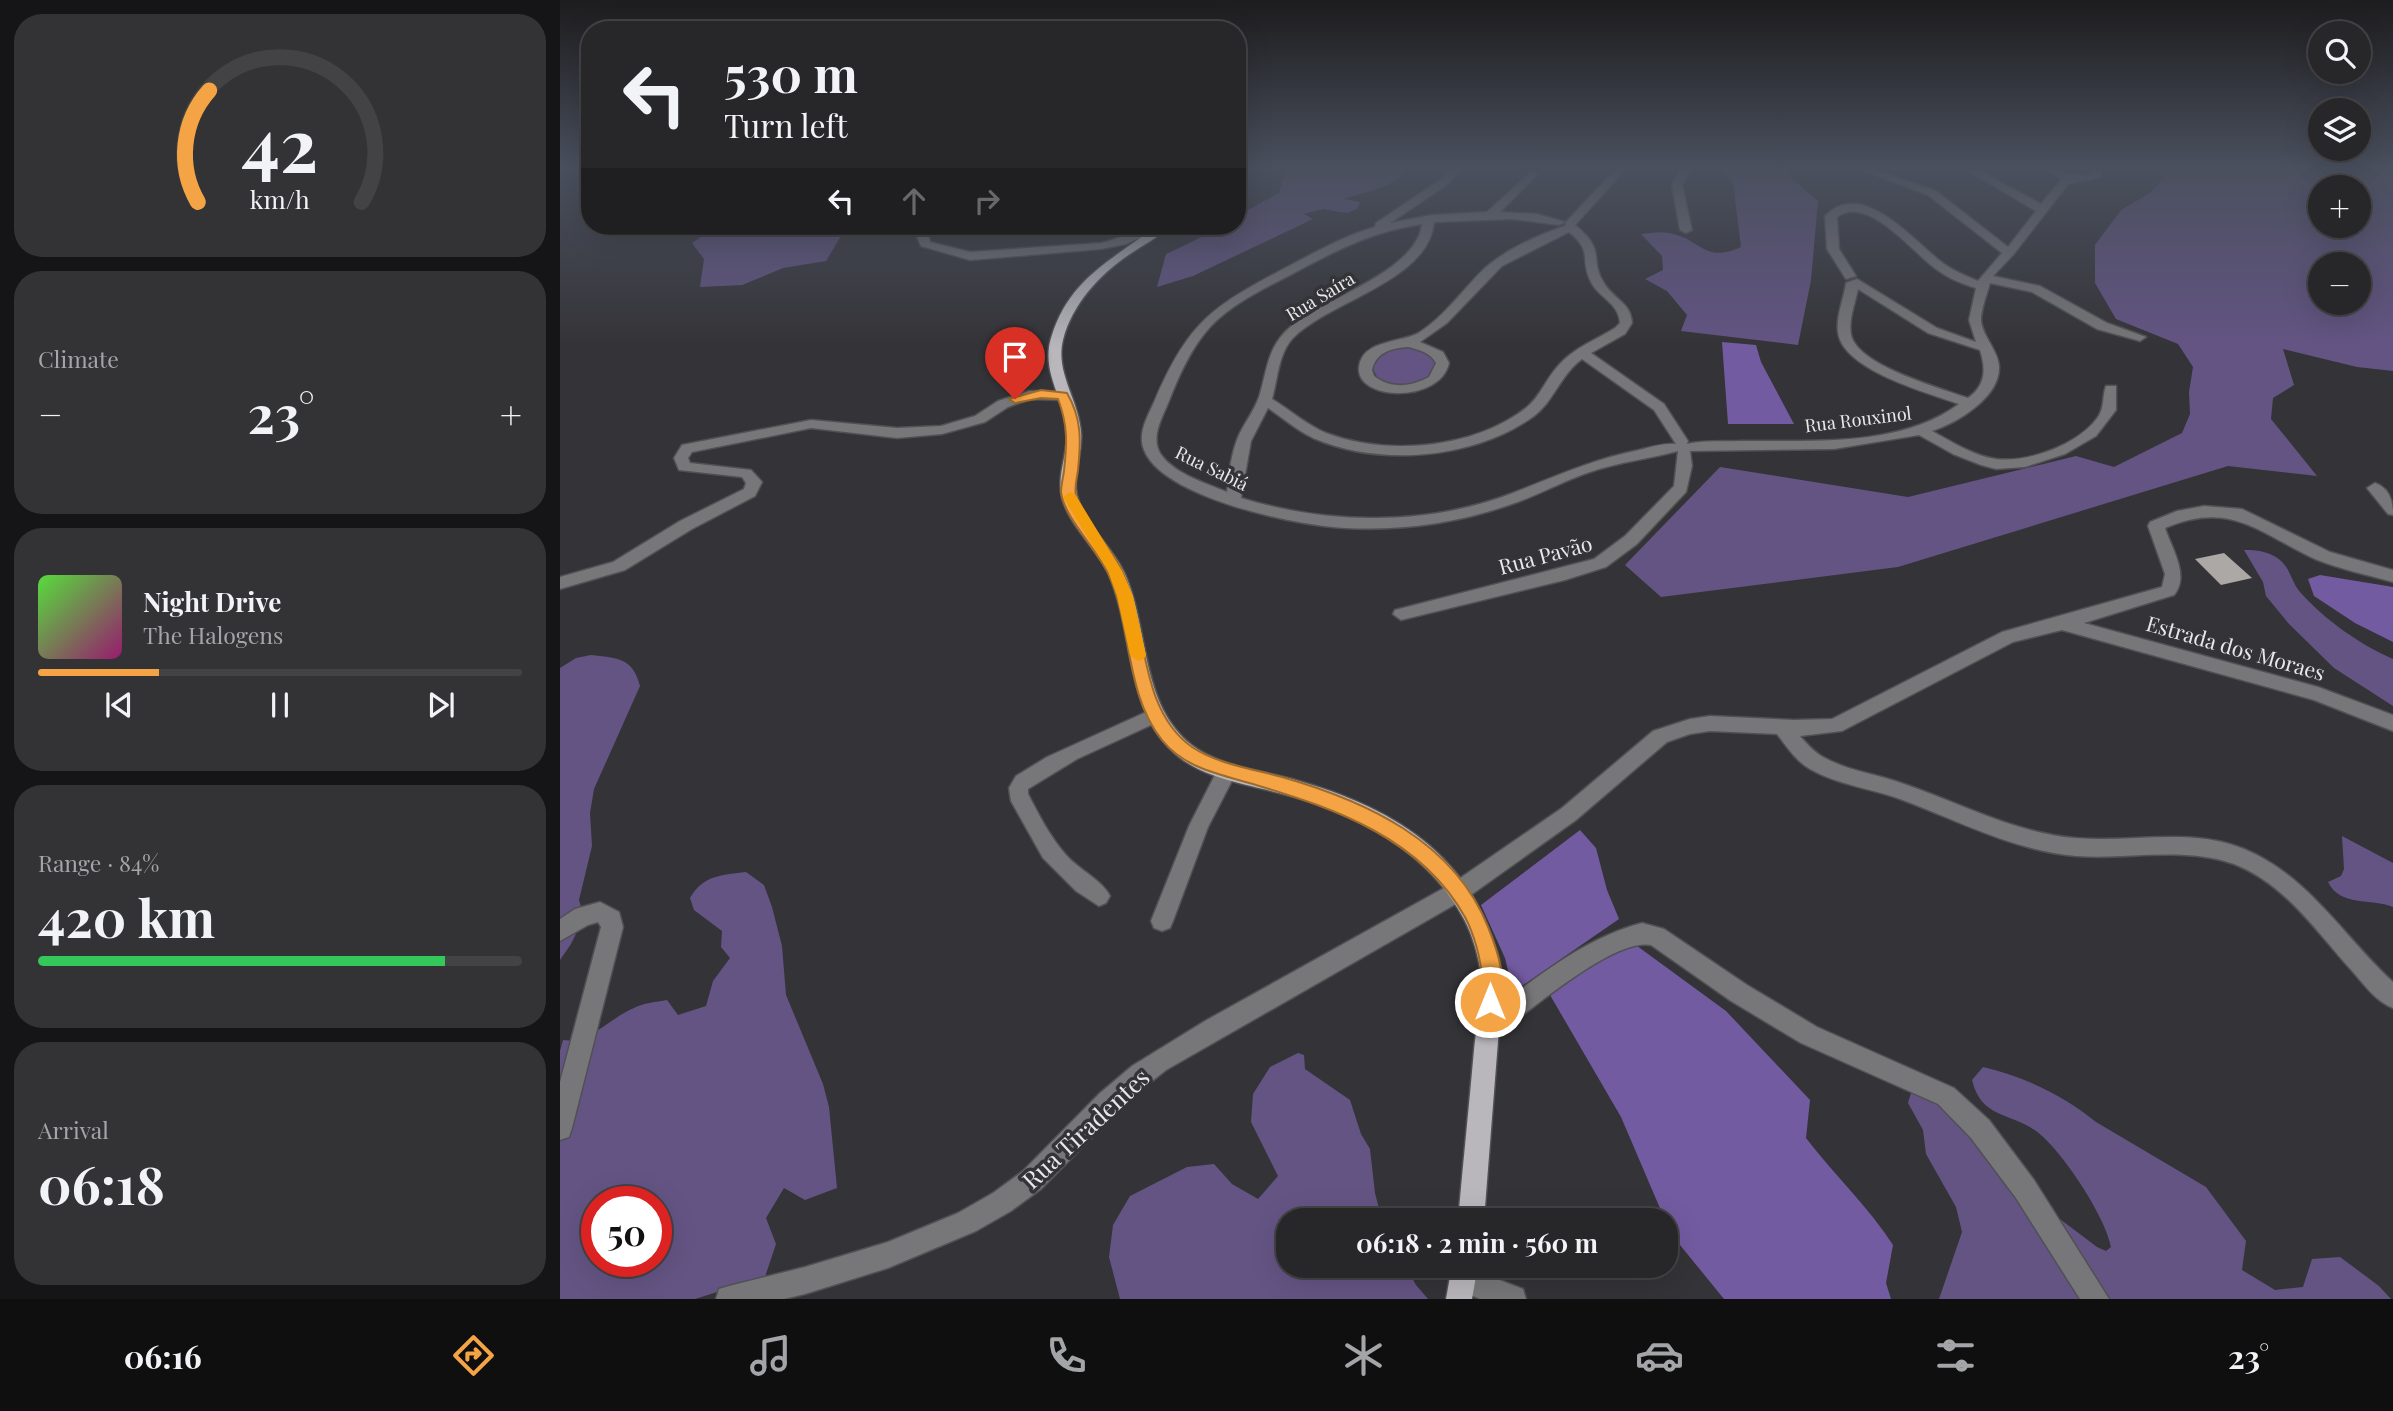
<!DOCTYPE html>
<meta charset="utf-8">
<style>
:root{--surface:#272629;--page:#333235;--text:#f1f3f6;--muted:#a4a5a8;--line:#434346;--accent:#f4a444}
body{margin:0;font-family:"Playfair Display",serif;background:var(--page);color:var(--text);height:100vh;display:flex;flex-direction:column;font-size:26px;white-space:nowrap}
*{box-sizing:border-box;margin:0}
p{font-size:23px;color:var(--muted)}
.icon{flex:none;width:38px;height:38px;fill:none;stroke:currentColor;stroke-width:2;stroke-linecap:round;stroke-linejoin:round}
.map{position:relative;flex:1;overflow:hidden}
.panel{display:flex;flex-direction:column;gap:14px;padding:14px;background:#151517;width:560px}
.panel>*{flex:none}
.top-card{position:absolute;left:21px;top:21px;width:665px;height:214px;border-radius:28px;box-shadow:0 7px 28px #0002,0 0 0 2px var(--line);background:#272629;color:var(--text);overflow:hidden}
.fabs{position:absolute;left:1748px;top:21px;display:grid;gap:14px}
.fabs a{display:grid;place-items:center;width:63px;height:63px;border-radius:50%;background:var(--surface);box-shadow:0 7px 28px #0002,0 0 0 2px var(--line);font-size:35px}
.speed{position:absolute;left:21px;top:1186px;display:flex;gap:14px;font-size:35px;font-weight:700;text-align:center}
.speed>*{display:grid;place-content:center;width:91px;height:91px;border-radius:50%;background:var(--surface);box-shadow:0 7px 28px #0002,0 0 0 2px var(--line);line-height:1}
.speed .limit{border:10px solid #d22;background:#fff;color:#111}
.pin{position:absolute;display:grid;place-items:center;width:60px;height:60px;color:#fff;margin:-72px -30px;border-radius:50% 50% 50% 0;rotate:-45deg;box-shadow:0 0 7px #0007}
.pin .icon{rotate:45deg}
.me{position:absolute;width:77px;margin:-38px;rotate:0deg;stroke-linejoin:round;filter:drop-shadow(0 0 5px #0008)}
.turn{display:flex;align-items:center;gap:24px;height:147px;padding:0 28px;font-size:32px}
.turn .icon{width:91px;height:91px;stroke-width:2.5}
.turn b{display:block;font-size:49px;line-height:60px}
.lanes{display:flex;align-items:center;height:66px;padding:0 28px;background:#0003;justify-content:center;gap:35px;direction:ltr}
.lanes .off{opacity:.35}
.big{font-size:52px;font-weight:700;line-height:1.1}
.panel .widget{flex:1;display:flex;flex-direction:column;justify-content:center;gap:10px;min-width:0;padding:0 24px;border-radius:28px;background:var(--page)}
.panel .dial{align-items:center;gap:0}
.dial svg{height:182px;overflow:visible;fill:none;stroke:var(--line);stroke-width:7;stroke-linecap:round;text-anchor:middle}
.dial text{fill:var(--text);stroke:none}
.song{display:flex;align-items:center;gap:21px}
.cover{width:84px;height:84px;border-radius:10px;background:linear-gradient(135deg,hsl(110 70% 55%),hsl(320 70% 35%))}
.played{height:7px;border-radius:4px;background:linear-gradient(90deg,var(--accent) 25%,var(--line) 25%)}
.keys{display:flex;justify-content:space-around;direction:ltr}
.heat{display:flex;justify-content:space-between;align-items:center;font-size:38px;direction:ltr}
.charge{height:10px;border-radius:5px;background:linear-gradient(90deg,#34c759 84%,var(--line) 0)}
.trip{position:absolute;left:716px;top:1208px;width:402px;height:70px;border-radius:28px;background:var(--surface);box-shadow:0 7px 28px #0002,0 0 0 2px var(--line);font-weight:700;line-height:70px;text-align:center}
.tab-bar{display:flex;height:112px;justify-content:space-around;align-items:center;background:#100f10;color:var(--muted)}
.tab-bar .icon{width:49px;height:49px}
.tab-bar .on{color:var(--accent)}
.tab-bar b{font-size:32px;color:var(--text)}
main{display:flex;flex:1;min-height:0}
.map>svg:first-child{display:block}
.green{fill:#645484;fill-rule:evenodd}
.water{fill:#735ba1}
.building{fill:#aca8a5}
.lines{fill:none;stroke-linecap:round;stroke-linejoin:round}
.minor-casing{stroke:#515054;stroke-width:3}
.major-casing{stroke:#515054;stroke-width:3}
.minor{fill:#777678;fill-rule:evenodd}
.major{fill:#b9b7bc;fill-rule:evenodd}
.route{fill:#f4a444;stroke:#9f6b2c;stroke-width:2}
.slow{fill:#f59e0b}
.labels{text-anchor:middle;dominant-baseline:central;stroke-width:7;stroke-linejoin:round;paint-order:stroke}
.far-street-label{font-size:18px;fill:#e8e8ea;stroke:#343337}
.street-label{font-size:21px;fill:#e8e8ea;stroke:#343337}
.near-street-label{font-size:24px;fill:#e8e8ea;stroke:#343337}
</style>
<main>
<section class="panel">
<div class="widget dial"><svg viewBox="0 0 100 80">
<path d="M14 69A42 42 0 1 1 86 69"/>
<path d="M14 69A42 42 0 0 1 19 20" stroke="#f4a444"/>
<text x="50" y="56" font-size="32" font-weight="700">42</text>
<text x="50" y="72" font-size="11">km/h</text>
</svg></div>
<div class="widget"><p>Climate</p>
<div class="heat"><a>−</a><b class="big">23°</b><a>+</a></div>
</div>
<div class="widget">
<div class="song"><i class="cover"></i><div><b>Night Drive</b><p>The Halogens</p></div></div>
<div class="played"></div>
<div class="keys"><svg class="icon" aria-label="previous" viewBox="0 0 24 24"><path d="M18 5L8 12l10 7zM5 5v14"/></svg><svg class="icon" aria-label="pause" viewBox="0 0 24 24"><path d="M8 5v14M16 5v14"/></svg><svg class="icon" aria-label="next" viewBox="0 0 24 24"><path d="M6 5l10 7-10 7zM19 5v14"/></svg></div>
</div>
<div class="widget"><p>Range · 84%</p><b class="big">420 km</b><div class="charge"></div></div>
<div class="widget"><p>Arrival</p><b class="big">06:18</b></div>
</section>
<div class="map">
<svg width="1833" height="1299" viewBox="0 0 1833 1299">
<rect width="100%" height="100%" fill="#343337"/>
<!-- green -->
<path class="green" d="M 727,168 L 847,168 C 834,189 806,191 784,199 L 800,202 L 797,209 L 787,213 L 763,209 L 744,214 L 753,219 L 633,276 L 597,287 L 606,254 C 628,245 657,226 677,226 L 677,216 L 719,193 Z
M 1160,168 L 1230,168 L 1229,176 L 1258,201 L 1251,280 L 1238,345 L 1121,331 L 1127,315 L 1107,291 L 1085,279 L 1103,270 L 1102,256 L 1081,234 C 1090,233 1100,231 1109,233 C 1142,239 1144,264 1181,247 L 1173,183 Z
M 1585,168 L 1833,168 L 1833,371 L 1797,367 L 1723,349 L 1734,385 L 1713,398 L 1711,419 L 1757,476 L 1668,466 L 1338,567 L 1101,597 L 1065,565 L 1160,467 L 1348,497 L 1516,456 L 1554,467 L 1622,433 L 1630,414 L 1629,392 L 1633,367 L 1618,344 L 1556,319 L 1535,283 L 1535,245 L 1561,210 L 1590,193 L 1605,176 ZM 1760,187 L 1799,187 L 1799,226 L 1760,226 ZM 1760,264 L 1799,264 L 1799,303 L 1760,303 Z
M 153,226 L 234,226 L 240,230 L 239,236 L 242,237 L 268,226 L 287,226 L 266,261 L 223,268 L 182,285 L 140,287 L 144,259 L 132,243 L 152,229 Z
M 849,345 L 876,355 L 877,373 C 858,386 839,390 818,379 L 811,365 C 817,349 834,348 849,345 Z
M 1684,550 C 1697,550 1709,551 1720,560 C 1730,568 1732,583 1740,592 C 1765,620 1799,644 1833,659 L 1833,706 L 1774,668 L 1729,624 L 1706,596 L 1703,582 Z
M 31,655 C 56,658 73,657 80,686 L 34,789 L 30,813 L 32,846 L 19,900 L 24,917 L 11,944 L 0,960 L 0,668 L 16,658 Z
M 1782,836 L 1833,863 L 1833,907 C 1811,898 1780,907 1768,882 L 1781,876 L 1784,869 Z
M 186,872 L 204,885 L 212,907 L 222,946 L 226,995 L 263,1084 L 269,1107 L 277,1188 L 245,1200 L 224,1188 L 206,1218 L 216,1244 L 205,1277 L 135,1299 L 0,1299 L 0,1051 L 3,1040 C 30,1044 51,1017 74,1008 C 83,1003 96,1002 107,1000 L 118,1015 L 146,1006 L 153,981 L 170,958 L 161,947 L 162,931 L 134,910 L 130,898 C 143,875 162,875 186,872 ZM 37,1202 L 96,1202 L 96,1262 L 37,1262 Z
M 738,1053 L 744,1055 L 745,1069 L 790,1100 L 801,1134 L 810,1149 L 815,1193 L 822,1220 L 728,1220 L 728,1265 L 845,1265 L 856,1285 L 868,1299 L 560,1299 L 549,1257 L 553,1225 L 570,1196 L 627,1167 L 654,1164 L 672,1184 L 698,1199 L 718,1176 L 691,1122 L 693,1094 L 710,1067 Z
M 1423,1067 C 1463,1076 1505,1096 1536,1122 L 1646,1187 L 1686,1241 L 1682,1270 L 1715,1290 L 1743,1287 L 1752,1259 L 1780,1257 L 1819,1286 L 1831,1299 L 1379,1299 L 1402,1232 L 1396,1207 L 1366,1154 L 1363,1130 L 1348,1103 L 1351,1093 L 1370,1095 L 1484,1207 L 1537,1247 L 1546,1251 L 1551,1247 C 1546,1217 1501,1149 1476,1131 C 1449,1112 1421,1118 1412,1080 Z"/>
<!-- water -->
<path class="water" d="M 1162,342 L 1196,345 L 1201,362 L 1234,424 L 1168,424 Z
M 1760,575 L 1833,587 L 1833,642 L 1795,623 L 1754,596 L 1748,579 Z
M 1020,830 L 1036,848 L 1047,890 L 1059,919 L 953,992 L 945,958 L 921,905 Z
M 1073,943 L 1166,1011 L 1250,1100 L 1246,1138 C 1274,1175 1308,1206 1333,1245 L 1326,1283 L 1331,1299 L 1164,1299 L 1111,1234 L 1061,1117 L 990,995 L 1025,963 Z"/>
<!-- building -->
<path class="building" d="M 1664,553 L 1692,578 L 1661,585 L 1635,559 Z"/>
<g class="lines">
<defs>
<path id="minor" d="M 892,168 L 902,168 L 888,184 L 830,223 L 872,215 L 927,212 L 972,171 L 977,174 L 976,176 L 940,212 L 977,214 L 1005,222 L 999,225 L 952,219 L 874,222 C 869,281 769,301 733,338 C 718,354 718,379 712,399 C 730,410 747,425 766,433 C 827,456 913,449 966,408 C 980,397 986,379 998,366 C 1013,348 1036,340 1055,328 L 1060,323 C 1059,303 1039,298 1031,282 C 1019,259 1034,252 1009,232 L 942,266 L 887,323 L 860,342 L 883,352 L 889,363 C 880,404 795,401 799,367 C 802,339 843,343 860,332 C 886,315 903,289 925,268 C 947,249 978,235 1005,226 L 1006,222 L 1057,168 L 1067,168 L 1015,225 C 1048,252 1028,258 1044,283 C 1053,299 1071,302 1072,323 L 1065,334 L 1031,353 L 1104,404 L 1128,441 L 1127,444 C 1143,440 1163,442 1180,441 C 1252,440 1339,448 1399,404 C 1368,393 1290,372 1279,337 C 1274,320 1284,299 1286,283 L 1297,279 L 1377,328 L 1416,342 L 1409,320 L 1416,288 C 1402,284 1388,278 1376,269 C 1352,252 1308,194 1277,217 L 1279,249 L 1296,276 L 1286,279 L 1267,249 L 1265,216 C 1303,177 1354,242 1384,264 C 1394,271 1406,276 1418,281 L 1442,253 L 1368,195 L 1296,168 L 1310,168 L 1376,191 L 1448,247 L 1476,211 L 1403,168 L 1415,168 L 1481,204 L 1502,179 L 1484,168 C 1501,168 1513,180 1531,174 L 1530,168 L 1540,168 L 1541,177 L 1508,184 L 1453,255 L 1433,276 L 1480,286 L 1547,323 L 1586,337 L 1580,341 L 1537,329 L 1472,292 L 1430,283 C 1427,294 1421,309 1421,320 C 1422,336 1438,350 1439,366 C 1441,397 1397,423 1372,431 C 1392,442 1414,456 1436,459 C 1469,463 1519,444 1538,417 C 1545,407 1542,396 1546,386 L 1556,386 L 1556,410 L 1536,436 L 1505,454 L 1465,467 L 1436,469 L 1421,465 L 1393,454 L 1359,435 L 1274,449 L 1130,451 L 1132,466 L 1126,492 L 1077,544 L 1046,567 L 1005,580 L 841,620 L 833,614 L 835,610 L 1034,559 L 1065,536 L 1114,486 L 1118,451 C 1089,459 1059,462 1030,472 C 1003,481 979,495 952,504 C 899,523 841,531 785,528 C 738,526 603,498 584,450 C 577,433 588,416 595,400 C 630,319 654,306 729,266 C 758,251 784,236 815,227 L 816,223 L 880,180 ZM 862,224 C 857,274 755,300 724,333 C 707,351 706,375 699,397 C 694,411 685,422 679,435 C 671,453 669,473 667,492 C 646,483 617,475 602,456 C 589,439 602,418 609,401 C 619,375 631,348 650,327 C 672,304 701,290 730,275 C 775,251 810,232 862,224 ZM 1298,289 L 1368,333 L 1420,350 C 1426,369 1426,385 1408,398 C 1380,388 1303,367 1292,338 C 1287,323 1295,304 1298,289 ZM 848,347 C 859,350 870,352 876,363 L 869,377 C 850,387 831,389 814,376 L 812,370 C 816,352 832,348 848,347 ZM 1022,359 L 1094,410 L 1116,444 C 1104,443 1091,447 1079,450 C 1034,459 996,476 953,493 C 867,526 769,525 681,498 L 691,441 L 708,408 C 723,418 736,430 753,438 C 820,467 914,459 974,416 C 994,401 1001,374 1022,359 Z
M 1121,168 L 1131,168 L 1122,185 L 1132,230 L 1126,233 L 1120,230 L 1112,185 Z
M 362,226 L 374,226 L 368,234 L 370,242 L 410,252 L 541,243 C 563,238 583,225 606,226 L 566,244 L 541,249 L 410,260 L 361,246 L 356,234 Z
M 469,391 L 503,392 L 510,396 L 503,400 L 470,399 L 448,407 L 425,422 L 382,434 L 337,438 L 251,428 L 132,452 L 128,458 L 130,463 L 191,470 L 202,482 L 195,496 L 132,529 L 65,570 L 0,589 L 0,577 L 53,562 L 120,521 L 184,489 L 186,483 L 182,477 L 119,470 L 114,458 L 122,445 L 251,420 L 337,428 L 381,426 L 415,416 L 438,401 Z
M 1815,483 C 1830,488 1833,502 1833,515 L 1828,514 L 1807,488 Z
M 1644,506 L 1682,509 L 1770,552 L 1833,570 L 1833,582 C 1808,575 1779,569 1755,559 C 1698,532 1670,500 1605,528 C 1612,549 1630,576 1614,595 L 1524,623 L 1758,687 L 1833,715 L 1833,731 L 1754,700 L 1502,630 L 1453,642 L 1282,731 L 1240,736 C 1247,744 1254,752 1263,757 C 1288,771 1317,774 1344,784 C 1400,803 1455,833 1515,838 C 1571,843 1631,827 1684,849 C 1749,876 1783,936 1833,982 L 1833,1008 C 1817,1002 1805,986 1794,973 C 1758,934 1726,884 1674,864 C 1624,846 1567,860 1516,856 C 1454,851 1397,820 1340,799 C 1310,788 1278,785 1250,769 C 1236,761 1227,747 1217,734 L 1150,731 L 1130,734 L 1107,742 L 1016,820 L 908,897 L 606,1070 L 572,1097 L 481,1189 L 451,1211 L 416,1231 L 328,1268 L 245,1294 L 224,1299 L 156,1299 L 159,1289 L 169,1286 L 245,1267 L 328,1242 L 398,1213 L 433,1193 L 463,1171 L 539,1094 L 572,1066 L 645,1021 L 893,883 L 1002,808 L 1093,731 L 1130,719 L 1150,716 L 1234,720 L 1272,719 L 1442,632 L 1602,587 L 1605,574 L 1588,526 L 1590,522 L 1617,511 Z
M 595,708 L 602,710 L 604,715 L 602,720 L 517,759 L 468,789 L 468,794 C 479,815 490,837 506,855 C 518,869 542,880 550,896 L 546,903 L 539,906 L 516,891 L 483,858 L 451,801 L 449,788 L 456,776 L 487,757 Z
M 667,763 L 674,765 L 677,771 L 648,827 L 613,921 L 610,928 L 602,931 L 594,928 L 591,921 L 629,826 L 660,765 Z
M 40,902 L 59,912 L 63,927 L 12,1128 L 9,1137 L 0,1140 L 0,1082 L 41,927 L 38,922 L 28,925 L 0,941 L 0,919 L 15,909 Z
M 1082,923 L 1104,929 L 1187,985 L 1257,1027 L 1394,1088 L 1429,1120 L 1474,1180 L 1549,1299 L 1520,1299 L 1456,1198 L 1411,1138 L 1378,1104 L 1241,1043 L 1171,1001 L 1091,945 C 1055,937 968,1012 937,1035 L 929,1038 L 921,1035 L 918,1027 L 921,1019 C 971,982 1021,939 1082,923 Z
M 903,1266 L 963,1289 L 966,1299 L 920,1299 L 894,1288 L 890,1279 L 894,1270 Z"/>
<path id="major" d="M 596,226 L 609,226 C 598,238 583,245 570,254 C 540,274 512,304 503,340 C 495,373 519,400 521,432 C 523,454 512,474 517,495 C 524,525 551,545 564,572 C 590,628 579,705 633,746 C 662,767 699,770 732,779 C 841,809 920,861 943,977 L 924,1220 L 898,1220 C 903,1163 909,1107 914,1050 C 916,1026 923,999 921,975 C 919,958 913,937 905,921 C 869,851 794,811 719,793 C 686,784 647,779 619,757 C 563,713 575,632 548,573 C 535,546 510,527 502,498 C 496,474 509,452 507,429 C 503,397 481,371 491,338 C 509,278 553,260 596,226 Z
M 892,1265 L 918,1265 L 912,1299 L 886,1299 Z"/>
</defs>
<!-- minor casing -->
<use href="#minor" class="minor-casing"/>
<!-- major casing -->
<use href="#major" class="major-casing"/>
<!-- minor -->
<use href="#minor" class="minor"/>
<!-- major -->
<use href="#major" class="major"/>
</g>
<!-- sky -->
<linearGradient id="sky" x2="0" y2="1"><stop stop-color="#1d1c1e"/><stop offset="0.48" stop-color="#4a505e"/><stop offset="1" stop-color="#4a505e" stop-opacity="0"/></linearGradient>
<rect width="1833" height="349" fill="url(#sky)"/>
<!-- route -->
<path class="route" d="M 481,390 L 507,393 C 522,419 521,441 518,470 C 517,478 514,488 516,496 C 525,524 551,546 563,573 C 588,627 578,709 632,747 C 657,764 693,769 722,777 C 806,801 894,841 928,927 C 938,952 949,984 938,1009 L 930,1012 L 923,1009 C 919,999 922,989 922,978 C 921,959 914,934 905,917 C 861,839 777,809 696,785 C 663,775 625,769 602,740 C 565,694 572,627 549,575 C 538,550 504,518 501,492 C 501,486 503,478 504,471 C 507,444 508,425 498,399 L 481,398 L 455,403 L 449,399 Z"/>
<!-- slow -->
<path class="slow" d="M 510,492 L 515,494 L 562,571 L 573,596 L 586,655 L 584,659 L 578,661 L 570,655 L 557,596 L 548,571 L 503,497 Z"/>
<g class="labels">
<!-- far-street labels -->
<g class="far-street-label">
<text transform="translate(760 296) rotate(-31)">Rua Saíra</text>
<text transform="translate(1298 419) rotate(-7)">Rua Rouxinol</text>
<text transform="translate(652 468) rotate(26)">Rua Sabiá</text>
</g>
<!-- street labels -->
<g class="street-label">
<text transform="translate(985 554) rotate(-15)">Rua Pavão</text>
<text transform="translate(1676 647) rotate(16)">Estrada dos Moraes</text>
</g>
<!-- near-street labels -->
<g class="near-street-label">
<text transform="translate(525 1128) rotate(-43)">Rua Tiradentes</text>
</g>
</g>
</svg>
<div class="fabs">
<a><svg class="icon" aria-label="search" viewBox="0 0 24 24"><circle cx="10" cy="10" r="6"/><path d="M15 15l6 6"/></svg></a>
<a><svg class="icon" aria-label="layers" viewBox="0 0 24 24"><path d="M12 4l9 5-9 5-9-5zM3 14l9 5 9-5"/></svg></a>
<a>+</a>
<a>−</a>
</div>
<div class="speed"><div class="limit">50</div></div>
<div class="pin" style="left:455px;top:399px;background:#d93025"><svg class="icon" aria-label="arrive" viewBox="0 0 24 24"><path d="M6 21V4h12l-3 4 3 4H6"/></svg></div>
<svg class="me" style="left:930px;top:1002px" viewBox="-20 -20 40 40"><circle r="17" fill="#f4a444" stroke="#fff" stroke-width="3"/><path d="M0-11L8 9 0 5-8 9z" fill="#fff"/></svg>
<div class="trip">06:18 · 2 min · 560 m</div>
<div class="top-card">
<div class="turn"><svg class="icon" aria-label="left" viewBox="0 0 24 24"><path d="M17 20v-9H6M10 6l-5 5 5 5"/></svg><div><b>530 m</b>Turn left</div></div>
<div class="lanes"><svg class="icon" aria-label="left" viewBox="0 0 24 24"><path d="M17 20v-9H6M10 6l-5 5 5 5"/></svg><svg class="icon off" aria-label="ahead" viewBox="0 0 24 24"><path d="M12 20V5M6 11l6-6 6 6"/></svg><svg class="icon off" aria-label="right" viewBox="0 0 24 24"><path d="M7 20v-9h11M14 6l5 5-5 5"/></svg></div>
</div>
</div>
</main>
<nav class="tab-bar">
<b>06:16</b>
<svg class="icon on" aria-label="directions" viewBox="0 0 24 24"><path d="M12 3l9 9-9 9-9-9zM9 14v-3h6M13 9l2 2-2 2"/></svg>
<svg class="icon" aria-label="music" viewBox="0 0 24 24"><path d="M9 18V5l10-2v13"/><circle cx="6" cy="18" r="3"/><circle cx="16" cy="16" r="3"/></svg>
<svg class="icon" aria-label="phone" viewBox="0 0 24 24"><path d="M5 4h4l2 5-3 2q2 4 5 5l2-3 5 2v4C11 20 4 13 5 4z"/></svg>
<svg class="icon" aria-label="climate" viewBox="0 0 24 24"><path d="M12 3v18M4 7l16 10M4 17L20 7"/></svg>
<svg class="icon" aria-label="car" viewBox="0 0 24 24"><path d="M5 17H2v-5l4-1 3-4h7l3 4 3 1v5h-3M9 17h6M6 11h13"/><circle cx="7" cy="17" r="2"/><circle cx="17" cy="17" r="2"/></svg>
<svg class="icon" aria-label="filters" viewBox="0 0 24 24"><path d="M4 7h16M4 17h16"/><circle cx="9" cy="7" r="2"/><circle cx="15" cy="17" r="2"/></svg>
<b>23°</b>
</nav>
